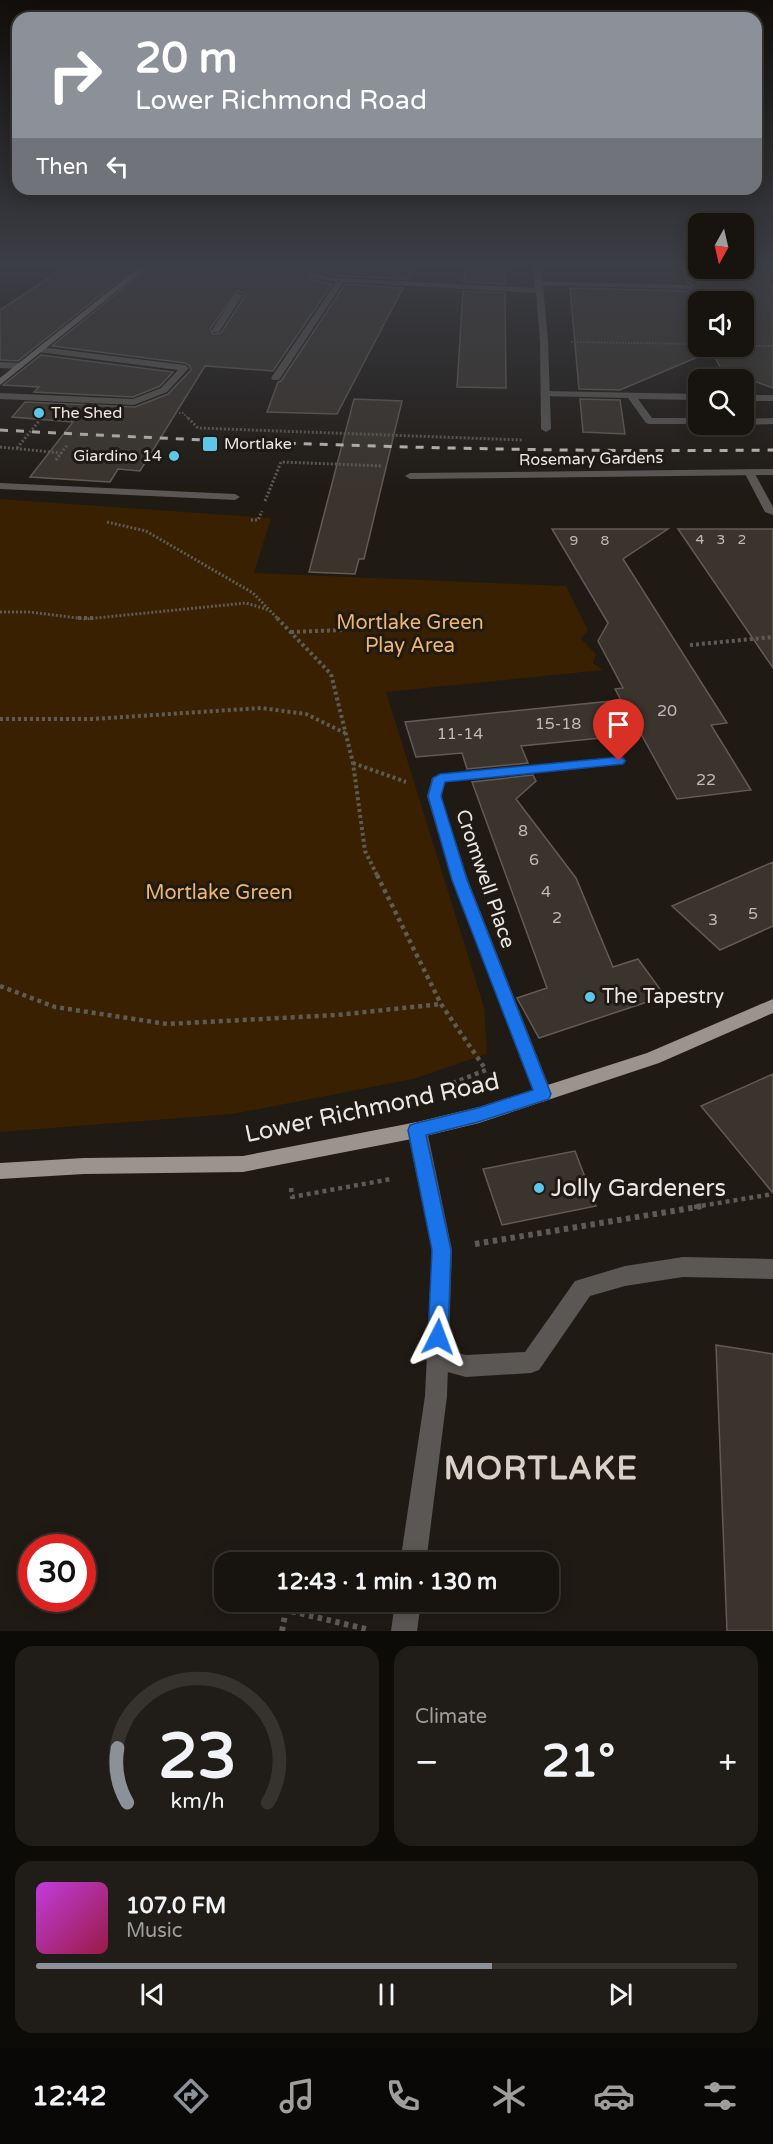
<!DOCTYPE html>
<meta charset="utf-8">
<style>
:root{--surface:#17140f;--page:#201d18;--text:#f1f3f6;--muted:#9e9e9e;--line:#36332f;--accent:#8c9099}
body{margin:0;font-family:"Varela Round",sans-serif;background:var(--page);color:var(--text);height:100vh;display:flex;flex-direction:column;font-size:22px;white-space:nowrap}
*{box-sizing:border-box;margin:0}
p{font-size:20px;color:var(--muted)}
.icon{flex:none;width:33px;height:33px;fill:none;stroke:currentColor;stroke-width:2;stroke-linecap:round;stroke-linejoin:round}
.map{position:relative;height:1631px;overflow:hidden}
.details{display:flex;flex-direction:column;gap:15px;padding:15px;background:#0d0b08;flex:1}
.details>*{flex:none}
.banner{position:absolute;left:12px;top:12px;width:750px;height:183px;border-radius:18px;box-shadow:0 3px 15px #0003,0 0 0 2px var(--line);background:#8c9099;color:#fff;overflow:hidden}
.needle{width:39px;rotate:188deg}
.controls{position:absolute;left:688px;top:213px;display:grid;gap:12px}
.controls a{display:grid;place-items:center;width:66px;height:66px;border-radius:12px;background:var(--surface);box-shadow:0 3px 15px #0003,0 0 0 2px var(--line);font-size:30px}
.speed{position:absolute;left:18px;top:1534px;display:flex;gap:12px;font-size:30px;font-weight:700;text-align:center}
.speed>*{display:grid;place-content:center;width:78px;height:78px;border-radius:50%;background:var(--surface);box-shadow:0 3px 15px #0003,0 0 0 2px var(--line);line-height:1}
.speed .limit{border:9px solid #d22;background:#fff;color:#111}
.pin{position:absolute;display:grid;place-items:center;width:51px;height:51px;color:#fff;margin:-62px -26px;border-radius:50% 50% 50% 0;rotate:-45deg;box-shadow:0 0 6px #0007}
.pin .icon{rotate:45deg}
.me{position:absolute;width:66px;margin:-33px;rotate:3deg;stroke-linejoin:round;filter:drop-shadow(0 0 4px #0008)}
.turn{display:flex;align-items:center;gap:21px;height:126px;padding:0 24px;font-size:27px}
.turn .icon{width:78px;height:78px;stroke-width:2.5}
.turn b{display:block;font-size:42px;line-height:51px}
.then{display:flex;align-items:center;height:57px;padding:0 24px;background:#0003;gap:12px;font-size:22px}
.big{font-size:45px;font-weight:700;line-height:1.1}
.details .widget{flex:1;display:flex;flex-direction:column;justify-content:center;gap:9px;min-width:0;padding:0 21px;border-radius:18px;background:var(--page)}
.details .dial{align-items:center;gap:0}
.dial svg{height:156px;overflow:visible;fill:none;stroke:var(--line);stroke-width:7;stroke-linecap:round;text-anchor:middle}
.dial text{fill:var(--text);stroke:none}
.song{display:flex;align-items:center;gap:18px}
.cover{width:72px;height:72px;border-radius:9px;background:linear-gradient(135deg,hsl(290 70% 55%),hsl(340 70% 35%))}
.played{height:6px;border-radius:3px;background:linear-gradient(90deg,var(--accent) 65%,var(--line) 65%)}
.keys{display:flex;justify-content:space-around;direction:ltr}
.heat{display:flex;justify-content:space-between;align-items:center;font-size:33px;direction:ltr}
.details .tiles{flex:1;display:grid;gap:15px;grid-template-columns:1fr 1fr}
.widget:last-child{grid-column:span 2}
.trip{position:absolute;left:214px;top:1552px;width:345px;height:60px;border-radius:18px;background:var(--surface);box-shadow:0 3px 15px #0003,0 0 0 2px var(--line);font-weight:700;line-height:60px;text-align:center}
.tab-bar{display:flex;height:96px;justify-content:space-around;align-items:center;background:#090806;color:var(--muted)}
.tab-bar .icon{width:42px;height:42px}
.tab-bar .selected{color:var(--accent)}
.tab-bar b{font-size:27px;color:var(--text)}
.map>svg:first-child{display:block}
.green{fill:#382000}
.building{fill:#3a342d;stroke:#625b54;stroke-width:1.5;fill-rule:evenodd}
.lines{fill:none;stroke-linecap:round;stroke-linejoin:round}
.path-far4{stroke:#5f5a55;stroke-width:2;stroke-dasharray:1.5 1.5;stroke-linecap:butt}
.path-far3{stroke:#5f5a55;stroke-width:3;stroke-dasharray:2 2;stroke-linecap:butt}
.path-far2{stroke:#5f5a55;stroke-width:4;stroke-dasharray:3 3;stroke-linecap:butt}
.path-far1{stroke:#5f5a55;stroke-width:4.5;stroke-dasharray:4 4;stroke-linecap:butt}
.path{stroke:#5f5a55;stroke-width:6;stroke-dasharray:4.5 4.5;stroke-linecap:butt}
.lane{fill:#5a5754;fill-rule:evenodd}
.street{fill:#5a5754;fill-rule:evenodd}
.secondary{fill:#7e7974;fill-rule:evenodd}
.primary{fill:#9a948d;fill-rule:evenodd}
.rail{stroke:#c9c5c1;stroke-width:3;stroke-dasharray:8 8;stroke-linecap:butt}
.path-bridge{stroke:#5f5a55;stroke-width:3;stroke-dasharray:2 2;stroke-linecap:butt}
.route{fill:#1a73e8;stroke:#114b97;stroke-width:1.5}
.poi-dot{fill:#5dc7e8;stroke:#1f1a14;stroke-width:2}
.labels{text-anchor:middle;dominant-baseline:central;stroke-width:6;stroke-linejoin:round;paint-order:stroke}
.far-number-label{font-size:14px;fill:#bfbab6}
.far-poi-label{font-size:16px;fill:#ebe7e3;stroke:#1f1a14;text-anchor:start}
.far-street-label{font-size:16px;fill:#ebe7e3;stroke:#1f1a14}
.number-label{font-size:16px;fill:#bfbab6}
.park-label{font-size:20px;fill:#efb66f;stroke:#1f1a14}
.street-label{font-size:20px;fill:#ebe7e3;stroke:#1f1a14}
.poi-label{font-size:20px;fill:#ebe7e3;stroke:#1f1a14;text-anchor:start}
.near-street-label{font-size:24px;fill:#ebe7e3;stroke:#1f1a14}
.near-poi-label{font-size:24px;fill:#ebe7e3;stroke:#1f1a14;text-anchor:start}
.near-district-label{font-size:32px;font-weight:bold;letter-spacing:1.5px;fill:#d8d1c8;stroke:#1f1a14}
</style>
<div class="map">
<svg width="773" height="1631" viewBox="0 0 773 1631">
<rect width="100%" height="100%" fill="#1f1a14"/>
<!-- green -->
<path class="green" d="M 0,499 L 271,518 L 254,573 L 566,586 L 588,630 L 581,639 L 596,654 L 593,663 L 603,670 L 386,692 L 484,1007 L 487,1054 L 413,1079 L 233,1114 L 0,1132 Z"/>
<!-- building -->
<path class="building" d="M 72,263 L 141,263 L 18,361 L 0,360 L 0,310 Z
M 154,263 L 315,263 L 308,277 L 313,280 L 332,284 L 273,371 L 205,366 L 140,471 L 118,469 L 110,482 L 30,477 L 73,422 L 12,417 L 25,402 L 135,407 L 168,394 L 191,370 L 190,366 L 185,363 L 52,346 ZM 237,291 L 244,293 L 245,296 L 221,333 L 213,334 L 210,329 Z
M 327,263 L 417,263 L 408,279 L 339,276 L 322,273 Z
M 465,263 L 504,263 L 505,284 L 464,282 Z
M 681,263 L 699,263 L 699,268 L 744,268 L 744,263 L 761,263 L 773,290 L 773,388 L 721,369 L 712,351 L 620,390 L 579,389 L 570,288 L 688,291 L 693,286 L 688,283 ZM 699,302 L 744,302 L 744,346 L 699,346 Z
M 345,284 L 403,288 L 337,414 L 267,412 L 278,382 L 281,381 Z
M 463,291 L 505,293 L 506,388 L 457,387 Z
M 41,355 L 173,372 L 160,386 L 133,397 L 34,392 L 39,387 L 3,385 Z
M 354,399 L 402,401 L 364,559 L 359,559 L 355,574 L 309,572 Z
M 580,399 L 620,400 L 625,434 L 583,432 Z
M 552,529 L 668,529 L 623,559 L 727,723 L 711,725 L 751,790 L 677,799 L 641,734 L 521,746 L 528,763 L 467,769 L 462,753 L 416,757 L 405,722 L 621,700 L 615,689 L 623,688 L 598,641 L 608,623 Z
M 678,529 L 773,529 L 773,668 Z
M 533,775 L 536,781 L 516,799 L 576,878 L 613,967 L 638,959 L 665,996 L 539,1038 L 517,998 L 547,988 L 472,782 Z
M 773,862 L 773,926 L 720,950 L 672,906 Z
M 773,1074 L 773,1193 L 701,1106 Z
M 575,1151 L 596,1206 L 502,1225 L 483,1169 Z
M 716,1345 L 773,1354 L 773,1631 L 727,1631 Z"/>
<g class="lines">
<!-- path-far4 -->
<path class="path-far4" d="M 571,342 L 699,344
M 744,346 L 773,346
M 179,413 L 183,413 L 189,419"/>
<!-- path-far3 -->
<path class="path-far3" d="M 188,418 L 198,428 L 522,440
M 0,447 L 61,453
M 56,460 L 68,444
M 265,501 L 281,462 L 383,466
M 251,520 L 258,520 L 262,511
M 107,522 L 146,531 L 253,593 L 279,620
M 0,612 L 29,612 L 86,619 L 246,603 L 269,610"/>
<!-- path-far2 -->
<path class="path-far2" d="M 78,618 L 96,618
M 277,618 L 331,674 L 353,763 L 365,851 L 378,877
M 291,632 L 344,630
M 690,645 L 773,637
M 0,719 L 93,719 L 261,708 L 306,714 L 345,733
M 353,763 L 406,782"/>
<!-- path-far1 -->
<path class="path-far1" d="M 377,875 L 441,1004 L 486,1070 L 440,1088
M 0,986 L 55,1007 L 167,1024 L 337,1015 L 441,1004
M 291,1188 L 292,1197 L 391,1179
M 694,1207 L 773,1194"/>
<!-- path -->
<path class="path" d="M 475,1244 L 703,1206
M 282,1631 L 286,1610 L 366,1629"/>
<!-- lane -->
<path class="lane" d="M 317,263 L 325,263 L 318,274 L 345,280 L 279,380 L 273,380 L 271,378 L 336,282 L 313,278 L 310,275 Z
M 537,281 L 687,285 L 691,287 L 687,289 L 540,285 L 536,283 Z
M 236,293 L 243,295 L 219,332 L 213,332 L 212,330 Z
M 41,347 L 185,365 L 189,368 L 167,392 L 134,405 L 0,399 L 0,393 L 133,399 L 161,388 L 178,370 L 38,352 L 38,348 Z
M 0,362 L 19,363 L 23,366 L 19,369 L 0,368 Z
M 545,391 L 699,394 L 699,400 L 638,399 L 652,418 L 699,418 L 699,424 L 649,424 L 646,423 L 628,398 L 542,396 L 540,394 Z
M 744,395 L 773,395 L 773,401 L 744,401 Z
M 773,418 L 773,424 L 744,425 L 742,424 L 744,419 Z
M 749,469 L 754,472 L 773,507 L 773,515 L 765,512 L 744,472 Z
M 0,483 L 235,494 L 240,497 L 235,500 L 0,489 Z
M 683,1257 L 773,1259 L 773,1279 L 683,1277 L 625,1286 L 590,1296 L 539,1370 L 531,1373 L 466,1377 L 429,1367 L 426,1359 L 429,1351 L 437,1348 L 466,1355 L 525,1352 L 575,1281 L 625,1266 Z"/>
<!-- street -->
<path class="street" d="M 533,263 L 541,263 L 548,341 L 551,429 L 546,432 L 541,429 L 540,341 L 536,293 L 341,282 L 337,280 L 341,278 L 535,288 Z
M 773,469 L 773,475 L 410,479 L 405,476 L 410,473 Z
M 619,757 L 624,758 L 626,761 L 624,764 L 445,782 L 441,796 L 468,880 L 552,1094 L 550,1099 L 543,1102 L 536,1099 L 534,1094 L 452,880 L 427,796 L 432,778 L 439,774 Z
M 417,1122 L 424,1124 L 427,1130 L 452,1250 L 447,1396 L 426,1563 L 400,1563 L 425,1396 L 432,1250 L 407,1130 L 410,1124 Z
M 395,1602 L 421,1602 L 417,1631 L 391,1631 Z"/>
<!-- secondary -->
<path class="secondary" d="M 144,263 L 152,263 L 0,385 L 0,378 Z"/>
<!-- primary -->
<path class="primary" d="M 773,999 L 773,1013 L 659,1063 L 479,1123 L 417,1138 L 243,1172 L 84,1174 L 0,1179 L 0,1163 L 84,1158 L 243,1156 L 417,1122 L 479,1107 L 647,1053 Z"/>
<!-- rail -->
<path class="rail" d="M 0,430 C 258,444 515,453 773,450"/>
<!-- path-bridge -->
<path class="path-bridge" d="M 17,448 L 39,421"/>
</g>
<!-- sky -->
<linearGradient id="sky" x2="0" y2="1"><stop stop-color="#110e0b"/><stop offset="0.54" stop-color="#3c3e45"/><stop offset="1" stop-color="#3c3e45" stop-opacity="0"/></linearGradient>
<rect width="773" height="491" fill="url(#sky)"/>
<!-- route -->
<path class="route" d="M 619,757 L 623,758 L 625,761 L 623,764 L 445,782 L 441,796 L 467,880 L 551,1094 L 549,1099 L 478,1122 L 426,1135 L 451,1250 L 448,1337 L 445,1344 L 438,1347 L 431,1344 L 428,1337 L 432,1250 L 408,1130 L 410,1125 L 417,1123 L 478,1108 L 533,1090 L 452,880 L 428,796 L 433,778 L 440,774 Z"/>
<!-- markers -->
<g class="poi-dot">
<circle cx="39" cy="413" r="6"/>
<rect x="202" y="436" width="16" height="16" rx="3"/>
<circle cx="174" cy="456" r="6"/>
<circle cx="590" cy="997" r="6"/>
<circle cx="539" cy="1188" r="6"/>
</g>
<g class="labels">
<!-- far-number labels -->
<g class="far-number-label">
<text x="700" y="539">4</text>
<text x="721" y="539">3</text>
<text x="742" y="539">2</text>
<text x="574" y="540">9</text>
<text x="605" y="540">8</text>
</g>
<!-- far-poi labels -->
<g class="far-poi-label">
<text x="51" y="413">The Shed</text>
<text x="224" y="444">Mortlake</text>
<text x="162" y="456" text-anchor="end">Giardino 14</text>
</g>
<!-- far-street labels -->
<g class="far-street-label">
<text transform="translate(591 459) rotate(-1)">Rosemary Gardens</text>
</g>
<!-- number labels -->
<g class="number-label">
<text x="667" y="711">20</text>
<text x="558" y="724">15-18</text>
<text x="460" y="734">11-14</text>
<text x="706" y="780">22</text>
<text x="523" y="831">8</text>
<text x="534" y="860">6</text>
<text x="546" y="892">4</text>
<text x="753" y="914">5</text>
<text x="557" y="918">2</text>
<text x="713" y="920">3</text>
</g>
<!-- park labels -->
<g class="park-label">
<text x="410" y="623">Mortlake Green<tspan x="410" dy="23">Play Area</tspan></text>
<text x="219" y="893">Mortlake Green</text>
</g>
<!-- street labels -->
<g class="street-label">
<text transform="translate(485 879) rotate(71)">Cromwell Place</text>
</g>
<!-- poi labels -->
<g class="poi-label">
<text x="602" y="997">The Tapestry</text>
</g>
<!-- near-street labels -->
<g class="near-street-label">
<text transform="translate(372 1108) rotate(-12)">Lower Richmond Road</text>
</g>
<!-- near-poi labels -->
<g class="near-poi-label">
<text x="551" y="1188">Jolly Gardeners</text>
</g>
<!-- near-district labels -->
<g class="near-district-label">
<text x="541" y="1469">MORTLAKE</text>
</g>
</g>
</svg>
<div class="controls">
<a><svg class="needle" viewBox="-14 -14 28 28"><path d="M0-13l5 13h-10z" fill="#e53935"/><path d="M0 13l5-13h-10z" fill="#9e9e9e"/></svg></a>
<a><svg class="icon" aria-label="sound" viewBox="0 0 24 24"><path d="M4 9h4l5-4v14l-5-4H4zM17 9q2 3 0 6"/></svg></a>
<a><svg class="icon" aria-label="search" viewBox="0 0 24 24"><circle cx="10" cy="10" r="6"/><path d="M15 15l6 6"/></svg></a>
</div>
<div class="speed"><div class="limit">30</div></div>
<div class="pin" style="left:619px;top:761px;background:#d93025"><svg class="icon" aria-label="arrive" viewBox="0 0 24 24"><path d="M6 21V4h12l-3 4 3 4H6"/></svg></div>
<svg class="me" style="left:438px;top:1337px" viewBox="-20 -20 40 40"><path d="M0-17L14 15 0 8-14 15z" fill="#1a73e8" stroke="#fff" stroke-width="4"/></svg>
<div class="trip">12:43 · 1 min · 130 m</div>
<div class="banner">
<div class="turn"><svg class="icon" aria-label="right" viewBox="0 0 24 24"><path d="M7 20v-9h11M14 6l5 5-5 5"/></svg><div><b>20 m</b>Lower Richmond Road</div></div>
<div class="then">Then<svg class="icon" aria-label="left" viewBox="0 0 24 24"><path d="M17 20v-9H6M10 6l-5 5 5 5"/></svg></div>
</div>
</div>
<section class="details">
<div class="tiles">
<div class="widget dial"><svg viewBox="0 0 100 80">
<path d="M14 69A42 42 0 1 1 86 69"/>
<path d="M14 69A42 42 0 0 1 9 41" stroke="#8c9099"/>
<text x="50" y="56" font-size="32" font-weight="700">23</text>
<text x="50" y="72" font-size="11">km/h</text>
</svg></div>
<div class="widget"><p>Climate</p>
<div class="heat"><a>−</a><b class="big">21°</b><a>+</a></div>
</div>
<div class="widget">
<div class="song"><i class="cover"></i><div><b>107.0 FM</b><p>Music</p></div></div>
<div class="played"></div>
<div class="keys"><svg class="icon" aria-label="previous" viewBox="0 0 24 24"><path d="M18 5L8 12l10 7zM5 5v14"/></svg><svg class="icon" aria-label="pause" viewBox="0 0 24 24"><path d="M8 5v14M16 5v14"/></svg><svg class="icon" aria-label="next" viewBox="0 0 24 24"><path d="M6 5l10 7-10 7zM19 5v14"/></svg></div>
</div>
</div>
</section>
<nav class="tab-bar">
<b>12:42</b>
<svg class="icon selected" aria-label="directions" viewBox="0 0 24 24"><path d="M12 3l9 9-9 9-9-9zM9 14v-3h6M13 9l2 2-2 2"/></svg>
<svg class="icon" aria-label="music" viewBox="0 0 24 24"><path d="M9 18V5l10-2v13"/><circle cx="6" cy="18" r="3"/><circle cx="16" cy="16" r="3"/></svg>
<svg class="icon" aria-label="phone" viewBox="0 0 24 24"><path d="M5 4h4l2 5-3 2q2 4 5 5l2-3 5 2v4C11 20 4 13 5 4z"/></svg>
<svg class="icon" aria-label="climate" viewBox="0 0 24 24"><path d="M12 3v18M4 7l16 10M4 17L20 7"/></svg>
<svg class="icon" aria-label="car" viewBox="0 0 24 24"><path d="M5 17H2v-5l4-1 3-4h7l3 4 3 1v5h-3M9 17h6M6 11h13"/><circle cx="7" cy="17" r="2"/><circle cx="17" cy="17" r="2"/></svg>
<svg class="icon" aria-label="filters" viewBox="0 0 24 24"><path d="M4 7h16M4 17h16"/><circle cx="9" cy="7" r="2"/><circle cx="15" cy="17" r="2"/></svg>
</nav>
